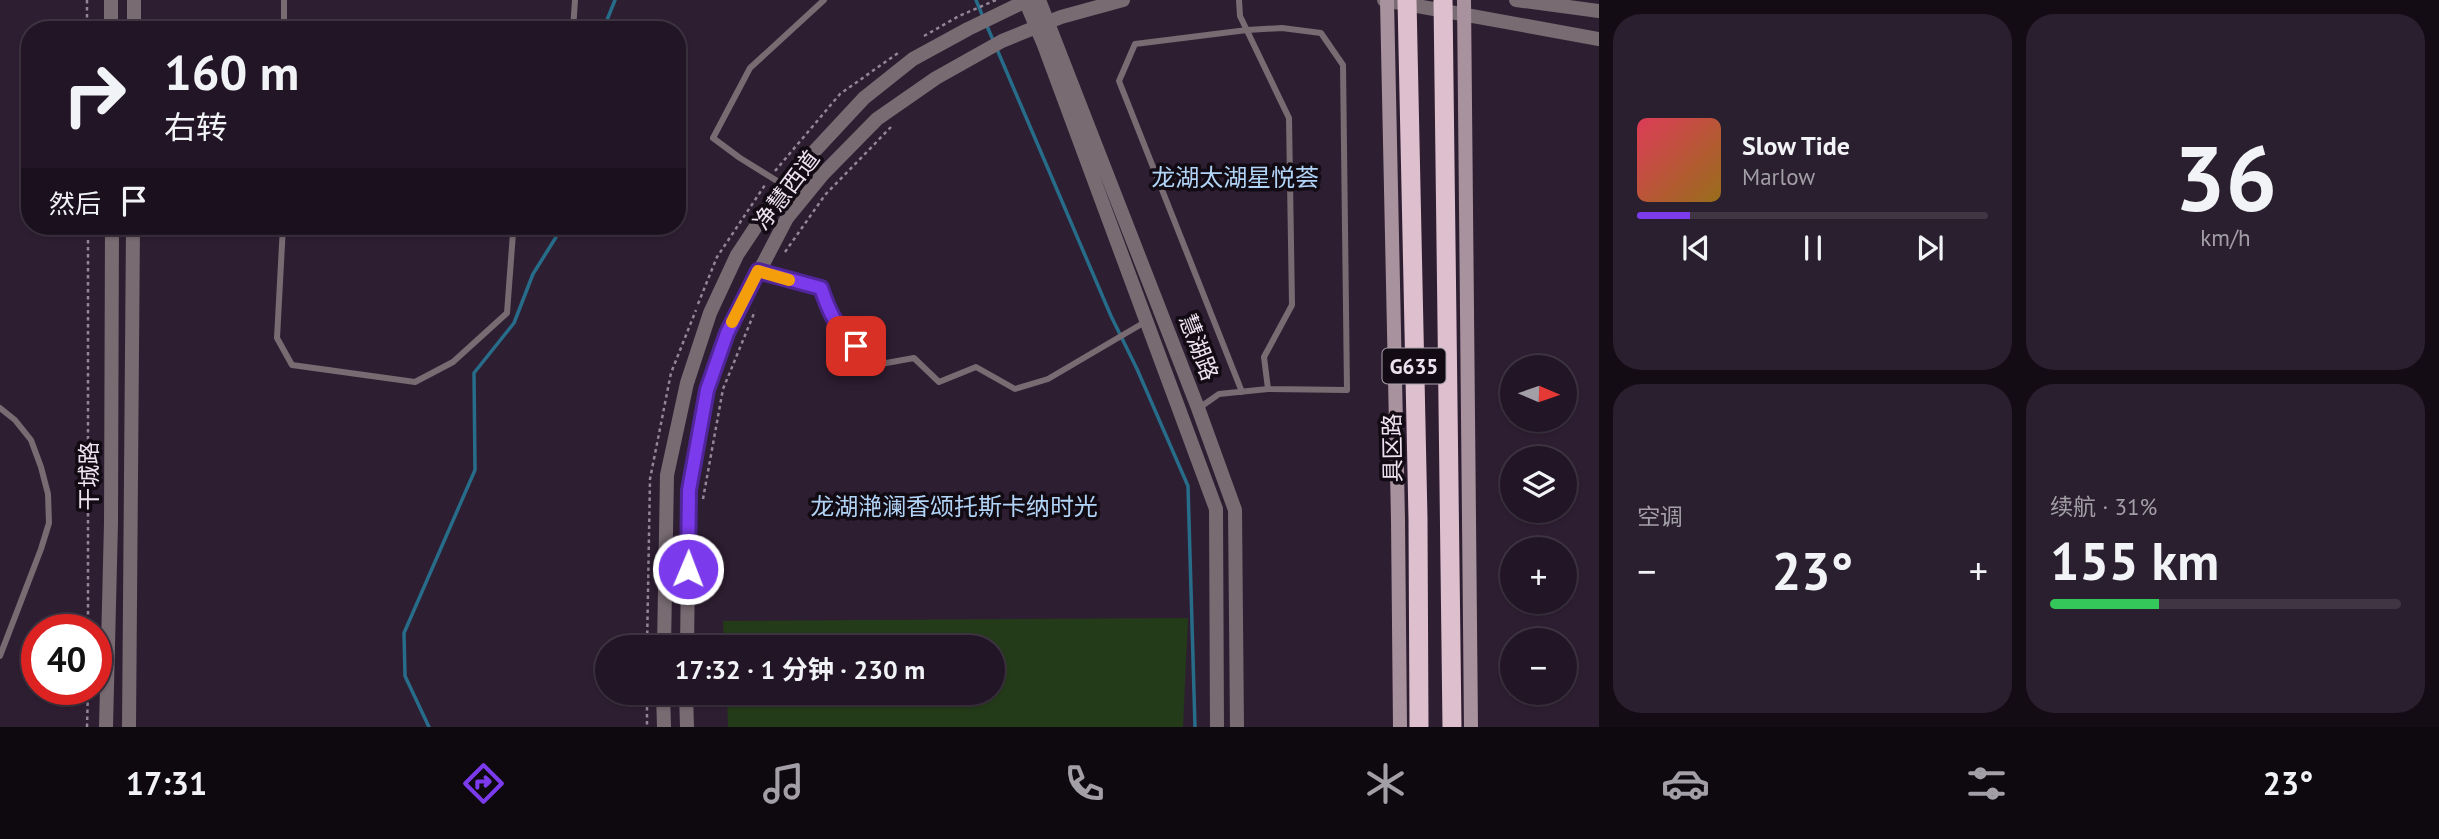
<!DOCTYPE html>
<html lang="zh">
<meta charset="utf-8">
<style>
:root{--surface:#221626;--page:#2a1f2e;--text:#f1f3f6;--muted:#a29fa7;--line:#3f3543;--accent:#7c3aed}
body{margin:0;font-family:"PT Sans","Noto Sans SC",sans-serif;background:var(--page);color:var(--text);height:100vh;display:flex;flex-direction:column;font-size:26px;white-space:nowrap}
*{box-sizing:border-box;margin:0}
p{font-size:23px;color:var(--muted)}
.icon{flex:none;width:38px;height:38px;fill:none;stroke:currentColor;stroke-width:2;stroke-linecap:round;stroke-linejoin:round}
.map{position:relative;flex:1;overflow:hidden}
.drawer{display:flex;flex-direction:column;gap:14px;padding:14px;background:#130c15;width:840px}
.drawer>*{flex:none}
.guide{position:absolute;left:21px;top:21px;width:665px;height:214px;border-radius:28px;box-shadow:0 2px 5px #0004,0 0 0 2px var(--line);background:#221626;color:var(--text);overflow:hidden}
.needle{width:46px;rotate:92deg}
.tools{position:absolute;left:1500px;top:355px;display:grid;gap:14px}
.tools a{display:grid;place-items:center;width:77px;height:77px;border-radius:50%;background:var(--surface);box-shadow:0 2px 5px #0004,0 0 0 2px var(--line);font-size:35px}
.speed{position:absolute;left:21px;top:614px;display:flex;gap:14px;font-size:35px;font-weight:700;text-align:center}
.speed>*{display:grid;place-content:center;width:91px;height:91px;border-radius:50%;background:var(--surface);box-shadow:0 2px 5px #0004,0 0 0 2px var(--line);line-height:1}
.speed .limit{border:10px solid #d22;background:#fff;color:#111}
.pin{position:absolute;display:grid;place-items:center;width:60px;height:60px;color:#fff;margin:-30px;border-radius:14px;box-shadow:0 4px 10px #0006}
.me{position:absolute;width:77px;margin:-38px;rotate:1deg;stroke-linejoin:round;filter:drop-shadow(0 0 5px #0008)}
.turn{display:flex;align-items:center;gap:24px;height:147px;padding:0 28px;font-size:32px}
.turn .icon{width:91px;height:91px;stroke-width:2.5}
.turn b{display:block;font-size:49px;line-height:60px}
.then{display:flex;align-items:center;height:66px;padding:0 28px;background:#0003;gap:14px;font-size:26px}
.big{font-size:52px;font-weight:700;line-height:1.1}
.drawer .tile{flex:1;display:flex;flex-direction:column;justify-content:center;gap:10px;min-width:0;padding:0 24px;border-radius:28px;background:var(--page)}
.drawer .dial{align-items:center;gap:0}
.dial b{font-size:91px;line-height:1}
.song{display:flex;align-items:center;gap:21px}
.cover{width:84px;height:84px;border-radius:10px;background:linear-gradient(135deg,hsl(350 70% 55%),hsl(40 70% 35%))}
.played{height:7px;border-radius:4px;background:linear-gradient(90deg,var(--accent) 15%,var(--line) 15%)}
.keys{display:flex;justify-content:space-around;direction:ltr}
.heat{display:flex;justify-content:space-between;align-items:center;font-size:38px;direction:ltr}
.charge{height:10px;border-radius:5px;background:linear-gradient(90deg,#34c759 31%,var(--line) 0)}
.drawer .tiles{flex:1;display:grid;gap:14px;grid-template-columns:repeat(2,1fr)}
.trip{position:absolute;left:595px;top:635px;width:410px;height:70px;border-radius:35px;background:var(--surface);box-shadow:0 2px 5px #0004,0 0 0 2px var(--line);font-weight:700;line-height:70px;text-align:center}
.menu{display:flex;height:112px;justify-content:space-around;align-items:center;background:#0e090f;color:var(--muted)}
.menu .icon{width:49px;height:49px}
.menu .active{color:var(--accent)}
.menu b{font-size:32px;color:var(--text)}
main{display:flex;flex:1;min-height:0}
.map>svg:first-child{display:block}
.green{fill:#243b19}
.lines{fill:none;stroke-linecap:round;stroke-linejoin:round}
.stream{stroke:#276d8a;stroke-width:3.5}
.path{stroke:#948697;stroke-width:2.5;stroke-dasharray:3.5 3.5;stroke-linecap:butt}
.service{stroke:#786b72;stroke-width:6}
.tertiary{stroke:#786b72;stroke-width:14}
.secondary{stroke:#a8929d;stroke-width:14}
.trunk{stroke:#debfce;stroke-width:19}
.route-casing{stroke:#51269a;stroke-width:18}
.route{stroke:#7c3aed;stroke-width:12}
.slow{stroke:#f59e0b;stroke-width:12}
.labels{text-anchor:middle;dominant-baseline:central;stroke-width:7;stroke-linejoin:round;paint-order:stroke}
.shield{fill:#120b14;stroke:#aba2ad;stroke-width:2}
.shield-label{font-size:21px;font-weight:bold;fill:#ede2ef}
.street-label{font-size:23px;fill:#ede2ef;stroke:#120b14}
.neighbourhood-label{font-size:24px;fill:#b1d3f5;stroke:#120b14}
</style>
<main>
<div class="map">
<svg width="1599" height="727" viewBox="0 0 1599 727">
<rect width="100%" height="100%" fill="#2e1e32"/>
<!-- green -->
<path class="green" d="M 1188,618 L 1183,727 L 728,727 L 727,693 L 992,693 L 992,648 L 724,647 L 723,621 Z"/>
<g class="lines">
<!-- stream -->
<path class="stream" d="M 976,0 L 983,17
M 986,24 L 993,40
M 603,30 L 615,0
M 996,47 L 1111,316 L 1137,369 L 1188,486 L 1195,727
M 429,727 L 405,676 L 404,633 L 475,470 L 474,373 L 514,323 L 533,274 L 563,226"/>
<!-- path -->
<path class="path" d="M 87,0 L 87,30
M 924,36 L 959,16 L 996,0
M 775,171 L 840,94 L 898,53
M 88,226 L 88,630
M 785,252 L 825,195 L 891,127
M 698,304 L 717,257 L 765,185
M 703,499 L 723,389 L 755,311
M 647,648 L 650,479 L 671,373 L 696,310
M 647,693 L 647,727
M 87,727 L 88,690"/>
<!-- service -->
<path class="service" d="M 284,30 L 284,0
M 573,30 L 575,0
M 782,184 L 740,158 L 713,138 L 750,68 L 824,0
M 283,226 L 277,338 L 292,365 L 415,382 L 453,362 L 507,313 L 513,233 L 525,226
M 758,271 L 821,288 C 834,328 846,336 875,365 L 914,358 L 939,382 L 976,367 L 1015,389 L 1048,379 L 1145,322
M 1242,392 L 1119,81 L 1135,44 L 1247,30 L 1282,28 L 1321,33 L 1343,65 L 1347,390 L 1268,389
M 0,408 L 15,420 L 31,440 L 41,467 L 48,494 L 49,523 L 41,549 L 0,656
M 1199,408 L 1219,394 L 1268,389 L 1264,357 L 1292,305 L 1289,118 L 1240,16 L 1239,0"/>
<!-- tertiary -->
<path class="tertiary" d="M 111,0 L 111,30
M 1025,0 L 1044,45 L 1216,509 L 1217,727
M 1039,0 L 1198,408 L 1235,510 L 1237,727
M 1384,0 L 1599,39
M 1516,0 L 1599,11
M 134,30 L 134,0
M 664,648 L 667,475 L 687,383 L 710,313 L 737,255 L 784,184 L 864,98 L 913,59 L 968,29 L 1028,0
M 687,648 L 689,490 L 707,390 L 727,333 L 787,218 L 823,174 L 877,119 L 936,78 L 1002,41 L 1061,17 L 1123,0
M 663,693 L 664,727
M 686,693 L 687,727
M 106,727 L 111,523 L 112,226
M 129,727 L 133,226"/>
<!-- secondary -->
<path class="secondary" d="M 1387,0 L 1398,520 L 1400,727
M 1464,0 L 1471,727"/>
<!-- trunk -->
<path class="trunk" d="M 1407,0 L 1418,519 L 1419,727
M 1443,0 L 1452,727"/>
</g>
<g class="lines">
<defs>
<path id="route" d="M 688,569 L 689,490 L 707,390 L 727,333 L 758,271 L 821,288 C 830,315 837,327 856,346"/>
</defs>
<!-- route casing -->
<use href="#route" class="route-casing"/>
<!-- route -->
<use href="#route" class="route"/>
<!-- slow -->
<path class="slow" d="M 732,322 L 758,271 L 789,280"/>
</g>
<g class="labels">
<!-- shield labels -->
<rect class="shield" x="1382.5" y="348.5" width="63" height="35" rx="5"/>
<g class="shield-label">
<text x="1414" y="366">G635</text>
</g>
<!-- street labels -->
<g class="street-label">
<text transform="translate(786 190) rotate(-53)">净慧西道</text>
<text transform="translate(1199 347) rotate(69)">慧湖路</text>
<text transform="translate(1392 448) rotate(-91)">具区路</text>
<text transform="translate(88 476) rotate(-90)">干城路</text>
</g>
<!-- neighbourhood labels -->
<g class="neighbourhood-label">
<text x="1235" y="177">龙湖太湖星悦荟</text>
<text x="954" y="506">龙湖滟澜香颂托斯卡纳时光</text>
</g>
</g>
</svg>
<div class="tools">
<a><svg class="needle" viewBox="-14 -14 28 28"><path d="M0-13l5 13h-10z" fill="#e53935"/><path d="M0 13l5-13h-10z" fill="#a29fa7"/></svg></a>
<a><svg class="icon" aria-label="layers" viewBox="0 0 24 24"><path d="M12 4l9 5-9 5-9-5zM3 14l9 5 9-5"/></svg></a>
<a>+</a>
<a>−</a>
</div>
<div class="speed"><div class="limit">40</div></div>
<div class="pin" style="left:856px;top:346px;background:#d93025"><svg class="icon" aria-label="arrive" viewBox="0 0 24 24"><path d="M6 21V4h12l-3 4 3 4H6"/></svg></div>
<svg class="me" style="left:688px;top:569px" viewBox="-20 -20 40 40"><circle r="17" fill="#7c3aed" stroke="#fff" stroke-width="3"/><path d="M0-11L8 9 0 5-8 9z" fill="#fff"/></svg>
<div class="trip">17:32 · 1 分钟 · 230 m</div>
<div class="guide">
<div class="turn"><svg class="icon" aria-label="right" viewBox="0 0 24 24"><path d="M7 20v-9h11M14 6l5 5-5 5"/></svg><div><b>160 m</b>右转</div></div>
<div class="then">然后<svg class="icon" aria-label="arrive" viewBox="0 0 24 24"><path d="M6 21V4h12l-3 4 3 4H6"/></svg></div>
</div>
</div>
<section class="drawer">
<div class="tiles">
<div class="tile">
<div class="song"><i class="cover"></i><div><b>Slow Tide</b><p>Marlow</p></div></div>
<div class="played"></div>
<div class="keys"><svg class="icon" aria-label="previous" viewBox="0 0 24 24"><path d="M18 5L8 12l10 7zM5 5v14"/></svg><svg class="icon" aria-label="pause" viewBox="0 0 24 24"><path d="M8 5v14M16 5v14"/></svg><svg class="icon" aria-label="next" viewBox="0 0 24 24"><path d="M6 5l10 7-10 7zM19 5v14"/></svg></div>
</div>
<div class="tile dial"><b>36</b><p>km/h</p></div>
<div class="tile"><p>空调</p>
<div class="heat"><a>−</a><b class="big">23°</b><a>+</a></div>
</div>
<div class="tile"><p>续航 · 31%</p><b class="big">155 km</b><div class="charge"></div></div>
</div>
</section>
</main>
<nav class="menu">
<b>17:31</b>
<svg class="icon active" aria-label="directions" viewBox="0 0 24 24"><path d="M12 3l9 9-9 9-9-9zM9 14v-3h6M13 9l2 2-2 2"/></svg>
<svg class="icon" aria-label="music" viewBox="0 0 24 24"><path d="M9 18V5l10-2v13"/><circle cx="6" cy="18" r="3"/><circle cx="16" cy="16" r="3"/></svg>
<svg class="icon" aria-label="phone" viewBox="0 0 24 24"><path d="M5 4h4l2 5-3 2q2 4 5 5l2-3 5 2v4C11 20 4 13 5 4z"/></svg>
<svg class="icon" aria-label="climate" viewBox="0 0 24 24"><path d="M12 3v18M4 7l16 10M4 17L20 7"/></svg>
<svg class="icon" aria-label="car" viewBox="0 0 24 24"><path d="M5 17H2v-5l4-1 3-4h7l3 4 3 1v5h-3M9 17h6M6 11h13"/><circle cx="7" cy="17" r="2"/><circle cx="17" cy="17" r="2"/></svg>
<svg class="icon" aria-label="filters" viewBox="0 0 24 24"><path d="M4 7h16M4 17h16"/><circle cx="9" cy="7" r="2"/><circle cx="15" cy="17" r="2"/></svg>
<b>23°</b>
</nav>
